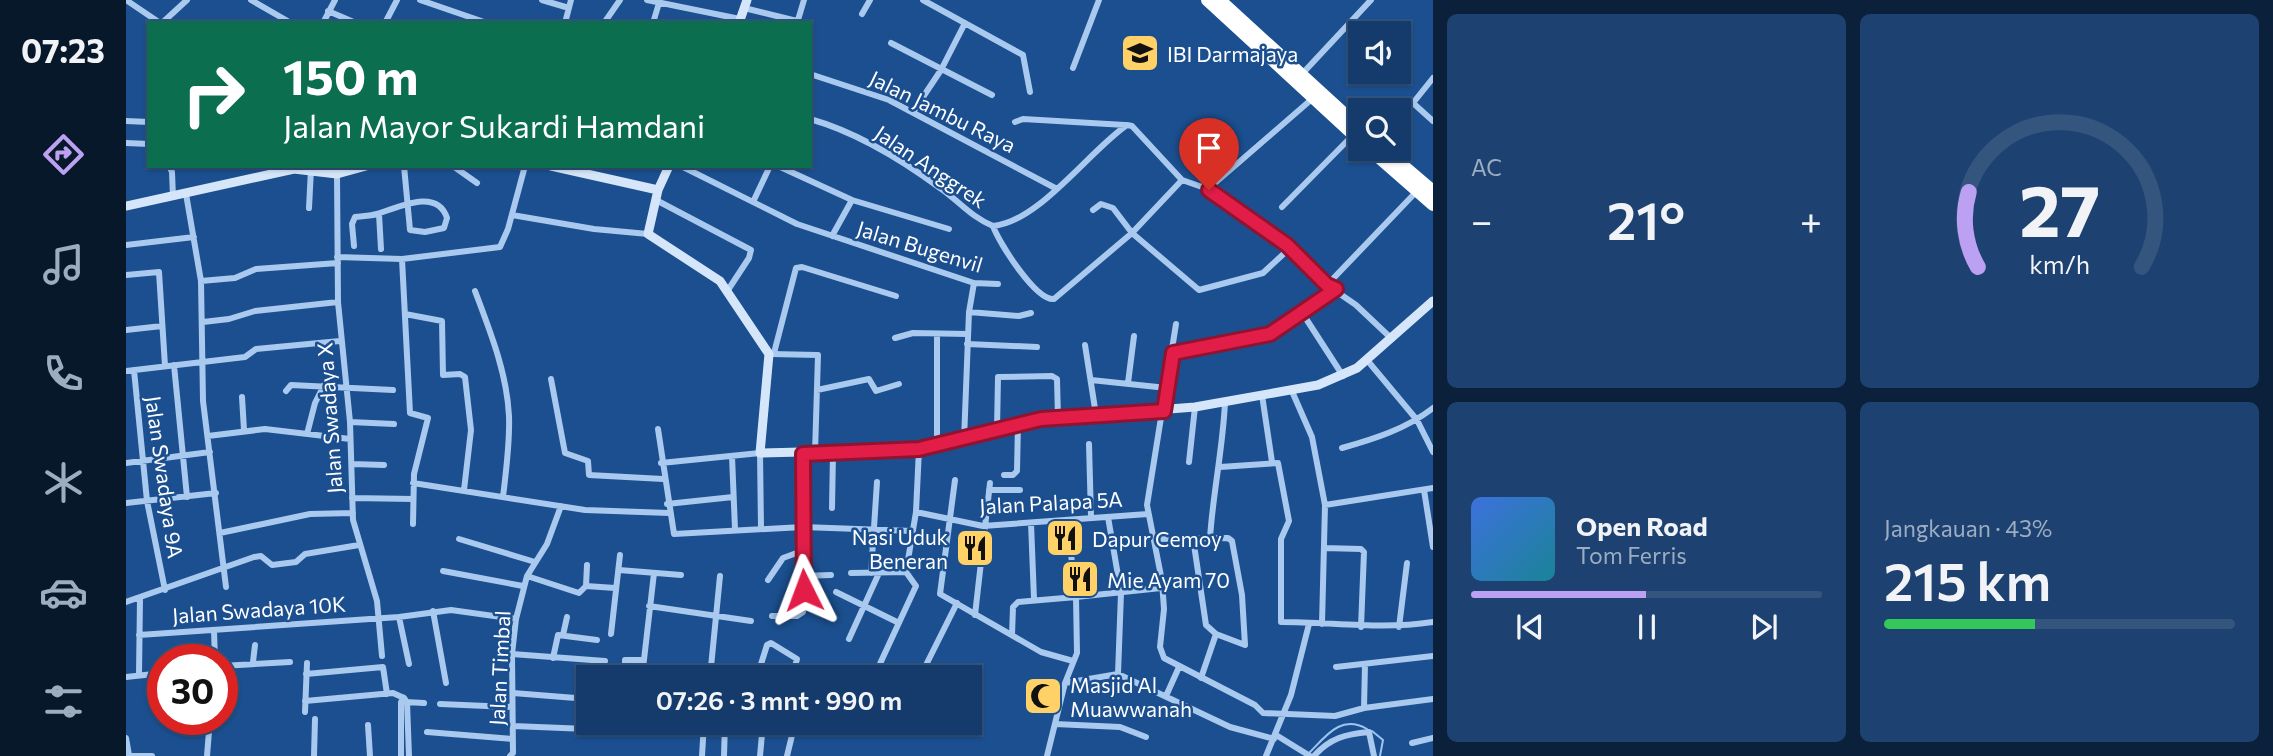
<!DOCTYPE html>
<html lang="id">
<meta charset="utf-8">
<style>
:root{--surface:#143b6b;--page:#1d4271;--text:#f1f3f6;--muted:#9dadc1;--line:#33557e;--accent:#bca0f2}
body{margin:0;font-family:Commissioner,sans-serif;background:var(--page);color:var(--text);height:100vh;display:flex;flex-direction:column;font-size:26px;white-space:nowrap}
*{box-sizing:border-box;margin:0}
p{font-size:23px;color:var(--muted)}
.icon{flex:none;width:38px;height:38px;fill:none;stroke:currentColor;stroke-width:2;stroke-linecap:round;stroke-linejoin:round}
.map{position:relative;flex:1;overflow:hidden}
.drawer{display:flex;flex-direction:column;gap:14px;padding:14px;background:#0b203b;width:840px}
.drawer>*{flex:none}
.hud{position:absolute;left:21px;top:21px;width:665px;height:147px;border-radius:0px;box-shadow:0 2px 5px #0004,0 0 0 2px var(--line);background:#0b6e4f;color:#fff;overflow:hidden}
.controls{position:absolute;left:1222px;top:21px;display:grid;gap:14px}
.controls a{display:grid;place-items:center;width:63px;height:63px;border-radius:0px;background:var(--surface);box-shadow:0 2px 5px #0004,0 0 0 2px var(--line);font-size:35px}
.speed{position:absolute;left:21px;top:644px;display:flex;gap:14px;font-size:35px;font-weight:700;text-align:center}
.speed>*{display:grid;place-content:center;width:91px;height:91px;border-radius:50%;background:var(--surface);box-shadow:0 2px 5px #0004,0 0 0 2px var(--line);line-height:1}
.speed .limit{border:10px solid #d22;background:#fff;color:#111}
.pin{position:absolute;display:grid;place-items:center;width:60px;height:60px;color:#fff;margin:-72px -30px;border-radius:50% 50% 50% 0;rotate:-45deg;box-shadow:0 0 7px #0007}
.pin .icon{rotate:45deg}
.me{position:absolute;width:77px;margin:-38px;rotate:357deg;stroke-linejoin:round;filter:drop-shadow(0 0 5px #0008)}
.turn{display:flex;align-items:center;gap:24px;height:147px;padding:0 21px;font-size:32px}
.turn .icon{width:91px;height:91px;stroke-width:2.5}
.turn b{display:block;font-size:49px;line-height:60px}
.big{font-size:52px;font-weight:600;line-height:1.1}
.drawer .card{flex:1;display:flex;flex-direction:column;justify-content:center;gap:10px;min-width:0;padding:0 24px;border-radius:10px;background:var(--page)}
.drawer .dial{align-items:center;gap:0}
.dial svg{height:182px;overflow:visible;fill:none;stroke:var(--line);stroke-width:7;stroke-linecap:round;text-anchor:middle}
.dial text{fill:var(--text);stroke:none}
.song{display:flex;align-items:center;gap:21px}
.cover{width:84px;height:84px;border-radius:10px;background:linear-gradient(135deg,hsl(220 70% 55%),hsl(190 70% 35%))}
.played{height:7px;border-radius:4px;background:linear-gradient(90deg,var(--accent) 50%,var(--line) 50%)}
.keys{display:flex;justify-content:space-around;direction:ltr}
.heat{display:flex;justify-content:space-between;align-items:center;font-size:38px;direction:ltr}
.charge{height:10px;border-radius:5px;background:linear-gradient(90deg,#34c759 43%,var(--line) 0)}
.drawer .tiles{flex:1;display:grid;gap:14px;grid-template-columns:repeat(2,1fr)}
.trip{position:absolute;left:450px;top:665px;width:406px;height:70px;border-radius:0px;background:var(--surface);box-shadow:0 2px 5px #0004,0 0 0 2px var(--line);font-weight:600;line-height:70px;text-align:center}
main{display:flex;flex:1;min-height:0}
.tabs{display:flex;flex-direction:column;width:126px;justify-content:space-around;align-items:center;background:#08182b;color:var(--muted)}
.tabs .icon{width:49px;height:49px}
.tabs .current{color:var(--accent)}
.tabs b{font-size:32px;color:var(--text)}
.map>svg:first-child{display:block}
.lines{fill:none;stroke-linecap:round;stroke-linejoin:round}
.stream{stroke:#9cc4f0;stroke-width:2}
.street{stroke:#a9c9ee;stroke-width:6}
.secondary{stroke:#d6e6fa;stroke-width:9}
.highway{stroke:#fff;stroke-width:12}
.route-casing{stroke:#92132f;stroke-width:18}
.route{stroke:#e11d48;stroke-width:12}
.labels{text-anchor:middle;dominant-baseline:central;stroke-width:5;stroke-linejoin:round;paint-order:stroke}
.poi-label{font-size:21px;fill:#fff;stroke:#1b4f8f;text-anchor:start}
.street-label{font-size:21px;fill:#fff;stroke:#1b4f8f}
</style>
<main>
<nav class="tabs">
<b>07:23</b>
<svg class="icon current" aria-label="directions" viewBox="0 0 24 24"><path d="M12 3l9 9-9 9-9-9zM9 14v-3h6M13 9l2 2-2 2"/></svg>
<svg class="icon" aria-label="music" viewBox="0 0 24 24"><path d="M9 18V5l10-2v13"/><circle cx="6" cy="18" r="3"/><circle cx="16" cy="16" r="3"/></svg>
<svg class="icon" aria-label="phone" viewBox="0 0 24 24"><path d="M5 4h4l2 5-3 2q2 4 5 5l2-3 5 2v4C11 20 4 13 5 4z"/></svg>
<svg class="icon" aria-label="climate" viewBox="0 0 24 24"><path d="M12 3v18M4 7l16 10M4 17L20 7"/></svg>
<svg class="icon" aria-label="car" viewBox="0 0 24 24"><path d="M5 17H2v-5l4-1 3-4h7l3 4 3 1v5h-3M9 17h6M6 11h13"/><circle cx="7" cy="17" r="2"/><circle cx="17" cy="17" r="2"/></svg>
<svg class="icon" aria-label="filters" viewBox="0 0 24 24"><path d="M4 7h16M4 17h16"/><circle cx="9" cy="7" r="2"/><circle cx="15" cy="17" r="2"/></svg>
</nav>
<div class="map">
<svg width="1307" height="756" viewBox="0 0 1307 756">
<rect width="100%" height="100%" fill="#1b4f8f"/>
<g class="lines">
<!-- stream -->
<path class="stream" d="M 1246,731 L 1257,740 L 1254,756
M 1183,753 C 1200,736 1215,714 1241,729"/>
<!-- street -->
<path class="street" d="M 0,0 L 34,23
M 125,0 L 165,23
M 294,0 L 361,23
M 416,0 L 443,8
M 521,0 L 614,19
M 797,0 L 897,55 L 904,92
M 618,8 L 679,23
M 202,11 L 230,23
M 736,14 L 744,0
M 672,20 L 678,0
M 36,23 L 61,0
M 197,23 L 209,0
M 259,23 L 271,0
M 439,23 L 445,0
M 478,23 L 494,0
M 527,23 L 533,3
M 765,43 L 866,95
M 947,68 L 973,0
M 684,74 L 763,100 L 931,189
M 1176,74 L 1245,0
M 1287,103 L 1307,121
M 787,112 L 815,70 L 839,23
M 1272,113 L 1287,103 L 1307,78
M 684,119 C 730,132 776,160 814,188 C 833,201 845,217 867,226
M 0,121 L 23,122
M 889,122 L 897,119 L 999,125
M 0,143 L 23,144
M 43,166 L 46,172 L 47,197
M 327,166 L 351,183
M 555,166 L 671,224 L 848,283 L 872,284
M 652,166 L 726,200 L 823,229
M 211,174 L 212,302 L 224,422 L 227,520 L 251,601 L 256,656
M 1082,189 L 1186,99
M 60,194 L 75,281 L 77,401 L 100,587
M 530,200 L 625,250 L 623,258 L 602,290
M 627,202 L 644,166
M 1156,207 L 1227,135
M 183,208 L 185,169
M 967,210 L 975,204 L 987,208 L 1006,233 L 1073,290 L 1137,273 L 1164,248
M 253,214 L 255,249
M 386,215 L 468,229 L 522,234
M 867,226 C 913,222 963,151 1001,125 L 1006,126 L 1056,180 L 1082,189 L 1124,217 L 1164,248 L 1201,285 L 1230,305 L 1266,339
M 867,226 C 873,243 910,301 928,299 L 1006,233 L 1056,180
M 706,236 L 726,200
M 0,245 L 68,237
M 228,246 L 226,224 L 229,217 C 236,216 244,216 251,214 C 271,208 311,187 321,218 L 318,228 L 299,232 L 284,230 L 278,166
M 211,257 L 276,259 L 374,247 L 382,229 L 399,166
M 276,259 L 284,413 L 302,418 L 288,474 L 287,524
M 0,275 L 33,272 L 39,366
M 75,281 L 109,278 L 130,269 L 212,263
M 1201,285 L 1291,191
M 349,291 C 364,331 381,373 383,416 C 384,443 380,471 377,497
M 843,312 L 893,316 L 905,313
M 279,314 L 316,321 L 317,375 L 334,374 L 339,377 L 345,430 L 338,490
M 1177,314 L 1217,376
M 77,322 L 103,319 L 129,311 L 212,302
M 1050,324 L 1021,505 L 1036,581 L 1038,609 L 1034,647 L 1038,658 L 1129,705 L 1137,713 L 1209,716 L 1238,708 L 1307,699
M 0,330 L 36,326
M 811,334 L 811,446
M 769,338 L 787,333 L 842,334
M 841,344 L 911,347
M 959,345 L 970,415
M 648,353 L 670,268 L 676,267 L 770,296
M 1047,353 L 1144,334 L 1210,289
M 645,354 L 692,355 L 689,453
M 1241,360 L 1291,420 L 1307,452
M 48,365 L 61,497
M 8,370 L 21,501 L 39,590
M 0,371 L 119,357 L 130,349 L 214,341
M 425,379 L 439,453 L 462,461 L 463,475 L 537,479
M 965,380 L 1041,388
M 1002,383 L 1008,336
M 1165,389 L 1186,437 L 1199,505 L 1196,624
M 691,390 L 743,379 L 750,391 L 773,384
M 160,391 L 165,385 L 267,390
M 1136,395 L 1146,462
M 116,397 L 118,430
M 224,422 L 268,424
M 532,429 L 548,534 L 677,527 L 786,531
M 871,430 L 872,377 L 926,376 L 931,379 L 932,418
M 181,434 L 189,403 L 198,385
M 82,436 L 139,429 L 224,439
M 838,440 L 843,312 L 848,283
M 963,444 L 965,517
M 1216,448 C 1248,439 1280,429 1307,408
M 606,456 L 609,529
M 1063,462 L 1069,407
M 0,463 L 84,452
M 535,463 L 634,453 L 635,528
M 226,464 L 258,465
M 1094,467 L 1152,463 L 1163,521 L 1155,539 L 1155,622 C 1207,622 1255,630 1307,622
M 878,475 L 887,475 L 891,471 L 892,423
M 829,480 L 814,594 L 915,652 L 947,661
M 287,483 L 459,510 L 543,513
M 863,490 L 894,490
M 1298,490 L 1307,547
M 226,498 L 287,499
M 0,503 L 90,493
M 541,504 L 607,497
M 1199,505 L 1307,488
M 706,508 L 707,453
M 790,512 L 857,526 L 1022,514
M 982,517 L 995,593 L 992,674
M 905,523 L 908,599
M 94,533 L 184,514 L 227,513
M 1084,538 C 1087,492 1097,448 1099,402
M 333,539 L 409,562
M 1029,539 L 1102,538 L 1106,541 L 1116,595 L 1119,645 L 1090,634 L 1080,625 L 1067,538
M 1198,548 L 1235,549 L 1238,552 L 1235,627
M 493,570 L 555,575
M 317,571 L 397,586
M 725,573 L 780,572
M 745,573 L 751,482
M 401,576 L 453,593 L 460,586 L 461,565
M 677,576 L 705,575
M 642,580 L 657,558 L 676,551
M 460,586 L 489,588
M 710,592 L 773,623
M 0,602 L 128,557 L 135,556 L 146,565 L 170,562 L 179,554 L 233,545
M 523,606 L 625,621
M 307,611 L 320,683
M 849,615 L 864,483
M 646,616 L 671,616 L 677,612 L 679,604 L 677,454
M 273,617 L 283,664
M 1273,627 L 1281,563
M 88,630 L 89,660
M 485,634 L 494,555
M 13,635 L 273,617 L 325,610 L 390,619
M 437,635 L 441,617
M 886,635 L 887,607 L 892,602 L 950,597 L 941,520
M 723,639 L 753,573
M 386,654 L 479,661
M 427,658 L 432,635 L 471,640
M 127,662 L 129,645
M 96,666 L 164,662
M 1210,667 L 1307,656
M 752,668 L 790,586 L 780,572 L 790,512 L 793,449
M 13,674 L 14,598
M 180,674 L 257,667 L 261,694
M 0,677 L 37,673
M 499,677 L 499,660 L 517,660
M 516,677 L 528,573
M 584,677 L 594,576
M 631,677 L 641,645 L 645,643 L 671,659 L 666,677
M 794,677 L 831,603
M 1075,678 L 1090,634
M 939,683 L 992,674 L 1104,727 L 1148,739
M 387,693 L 462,699
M 1040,696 L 1053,667
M 278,698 L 281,702 L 283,756
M 179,701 L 267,693 L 278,698
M 279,702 L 298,703
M 314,704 L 386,707
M 1238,708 L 1239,664
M 179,712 L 181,663
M 929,724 L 994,727 L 1020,737
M 242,725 L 244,756
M 387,726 L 461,729 L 464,723
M 301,732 L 386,739
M 1150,735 L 1184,756
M 0,738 L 3,755
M 1286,743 L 1307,738
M 0,756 L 26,756
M 81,756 L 84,719
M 188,756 L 189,719
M 275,756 L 275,702 L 278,698
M 384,756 L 387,753 L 386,654 L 390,619 L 401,576 L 421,544 L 435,506
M 576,756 L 578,723
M 598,756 L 599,723
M 634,756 L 637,723
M 661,756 L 669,723
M 921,756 L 939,683 L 951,653 L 950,597 L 1035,588
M 1140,756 L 1165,695 L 1183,624
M 1188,756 C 1204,738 1220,734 1243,732 L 1248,756"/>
<!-- secondary -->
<path class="secondary" d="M 613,23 L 621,0
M 425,166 L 532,190
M 543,166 L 532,190 L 522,234 L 594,281 L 643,354 L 634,453 L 793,449 L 915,419 L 1069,407 L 1192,385 L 1231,368 L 1307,301
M 0,206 L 168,169 L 211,174 L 240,166"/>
<!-- highway -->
<path class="highway" d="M 1081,0 L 1234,141
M 1094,0 L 1234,128
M 1243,149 L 1307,205
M 1258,149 L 1307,191"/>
</g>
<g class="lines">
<defs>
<path id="route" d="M 678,590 L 677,454 L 793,449 L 915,419 L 1038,411 L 1047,353 L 1144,334 L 1210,289 L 1201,285 L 1161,245 L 1083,190"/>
</defs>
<!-- route casing -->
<use href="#route" class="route-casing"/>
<!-- route -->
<use href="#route" class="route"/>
</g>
<!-- icons -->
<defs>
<symbol id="university-square" viewBox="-11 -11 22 22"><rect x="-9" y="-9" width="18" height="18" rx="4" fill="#ffd166" stroke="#1b4f8f"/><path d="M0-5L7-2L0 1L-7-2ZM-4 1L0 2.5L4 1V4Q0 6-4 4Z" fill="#111"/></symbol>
<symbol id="restaurant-square" viewBox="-11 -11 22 22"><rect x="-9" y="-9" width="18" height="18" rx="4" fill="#ffd166" stroke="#1b4f8f"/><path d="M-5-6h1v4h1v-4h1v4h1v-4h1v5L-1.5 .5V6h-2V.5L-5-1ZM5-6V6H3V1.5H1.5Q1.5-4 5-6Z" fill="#111"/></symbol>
<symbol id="mosque-square" viewBox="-11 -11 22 22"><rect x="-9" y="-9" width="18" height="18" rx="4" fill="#ffd166" stroke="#1b4f8f"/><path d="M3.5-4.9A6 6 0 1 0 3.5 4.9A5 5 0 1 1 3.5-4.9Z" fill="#111"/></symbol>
</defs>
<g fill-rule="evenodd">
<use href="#university-square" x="992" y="31" width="44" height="44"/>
<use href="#restaurant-square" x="917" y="516" width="44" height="44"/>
<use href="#restaurant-square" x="827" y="526" width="44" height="44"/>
<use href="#restaurant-square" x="932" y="557" width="44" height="44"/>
<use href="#mosque-square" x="895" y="674" width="44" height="44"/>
</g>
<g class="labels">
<!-- poi labels -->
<g class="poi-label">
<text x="1041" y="53">IBI Darmajaya</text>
<text x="822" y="536" text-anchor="end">Nasi Uduk<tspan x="822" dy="24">Beneran</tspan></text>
<text x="966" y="538">Dapur Cemoy</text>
<text x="981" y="579">Mie Ayam 70</text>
<text x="944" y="684">Masjid Al<tspan x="944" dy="24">Muawwanah</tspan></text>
</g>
<!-- street labels -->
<g class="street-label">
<text transform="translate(817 111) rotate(26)">Jalan Jambu Raya</text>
<text transform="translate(805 166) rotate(34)">Jalan Anggrek</text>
<text transform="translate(794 246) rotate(17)">Jalan Bugenvil</text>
<text transform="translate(203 418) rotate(-94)">Jalan Swadaya X</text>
<text transform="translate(39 477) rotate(82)">Jalan Swadaya 9A</text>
<text transform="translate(925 502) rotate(-3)">Jalan Palapa 5A</text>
<text transform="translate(133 609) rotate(-4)">Jalan Swadaya 10K</text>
<text transform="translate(373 668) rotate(-87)">Jalan Timbal</text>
</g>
</g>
</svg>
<div class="controls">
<a><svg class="icon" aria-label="sound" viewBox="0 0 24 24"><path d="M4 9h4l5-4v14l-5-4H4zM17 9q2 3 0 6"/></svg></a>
<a><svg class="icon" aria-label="search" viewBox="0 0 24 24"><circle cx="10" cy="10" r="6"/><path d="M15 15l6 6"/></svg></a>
</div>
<div class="speed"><div class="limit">30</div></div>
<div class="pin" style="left:1083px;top:190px;background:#d93025"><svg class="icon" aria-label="arrive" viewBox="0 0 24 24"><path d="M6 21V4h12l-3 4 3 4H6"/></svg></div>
<svg class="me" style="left:678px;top:590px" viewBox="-20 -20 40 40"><path d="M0-17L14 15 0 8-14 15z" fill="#e11d48" stroke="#fff" stroke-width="4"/></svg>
<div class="trip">07:26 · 3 mnt · 990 m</div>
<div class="hud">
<div class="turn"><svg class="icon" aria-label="right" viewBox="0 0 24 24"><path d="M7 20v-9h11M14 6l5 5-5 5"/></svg><div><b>150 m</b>Jalan Mayor Sukardi Hamdani</div></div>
</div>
</div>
<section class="drawer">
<div class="tiles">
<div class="card"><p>AC</p>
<div class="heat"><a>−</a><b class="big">21°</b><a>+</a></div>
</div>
<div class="card dial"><svg viewBox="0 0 100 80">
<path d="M14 69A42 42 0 1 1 86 69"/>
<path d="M14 69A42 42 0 0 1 10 36" stroke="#bca0f2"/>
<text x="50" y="56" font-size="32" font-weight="700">27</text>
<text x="50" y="72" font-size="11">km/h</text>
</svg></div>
<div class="card">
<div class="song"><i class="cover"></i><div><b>Open Road</b><p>Tom Ferris</p></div></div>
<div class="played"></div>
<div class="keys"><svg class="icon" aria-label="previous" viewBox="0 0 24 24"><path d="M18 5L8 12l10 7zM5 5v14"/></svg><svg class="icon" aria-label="pause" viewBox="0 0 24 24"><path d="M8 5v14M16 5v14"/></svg><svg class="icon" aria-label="next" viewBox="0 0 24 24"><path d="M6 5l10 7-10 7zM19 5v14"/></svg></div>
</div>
<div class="card"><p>Jangkauan · 43%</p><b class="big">215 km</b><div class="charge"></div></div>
</div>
</section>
</main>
